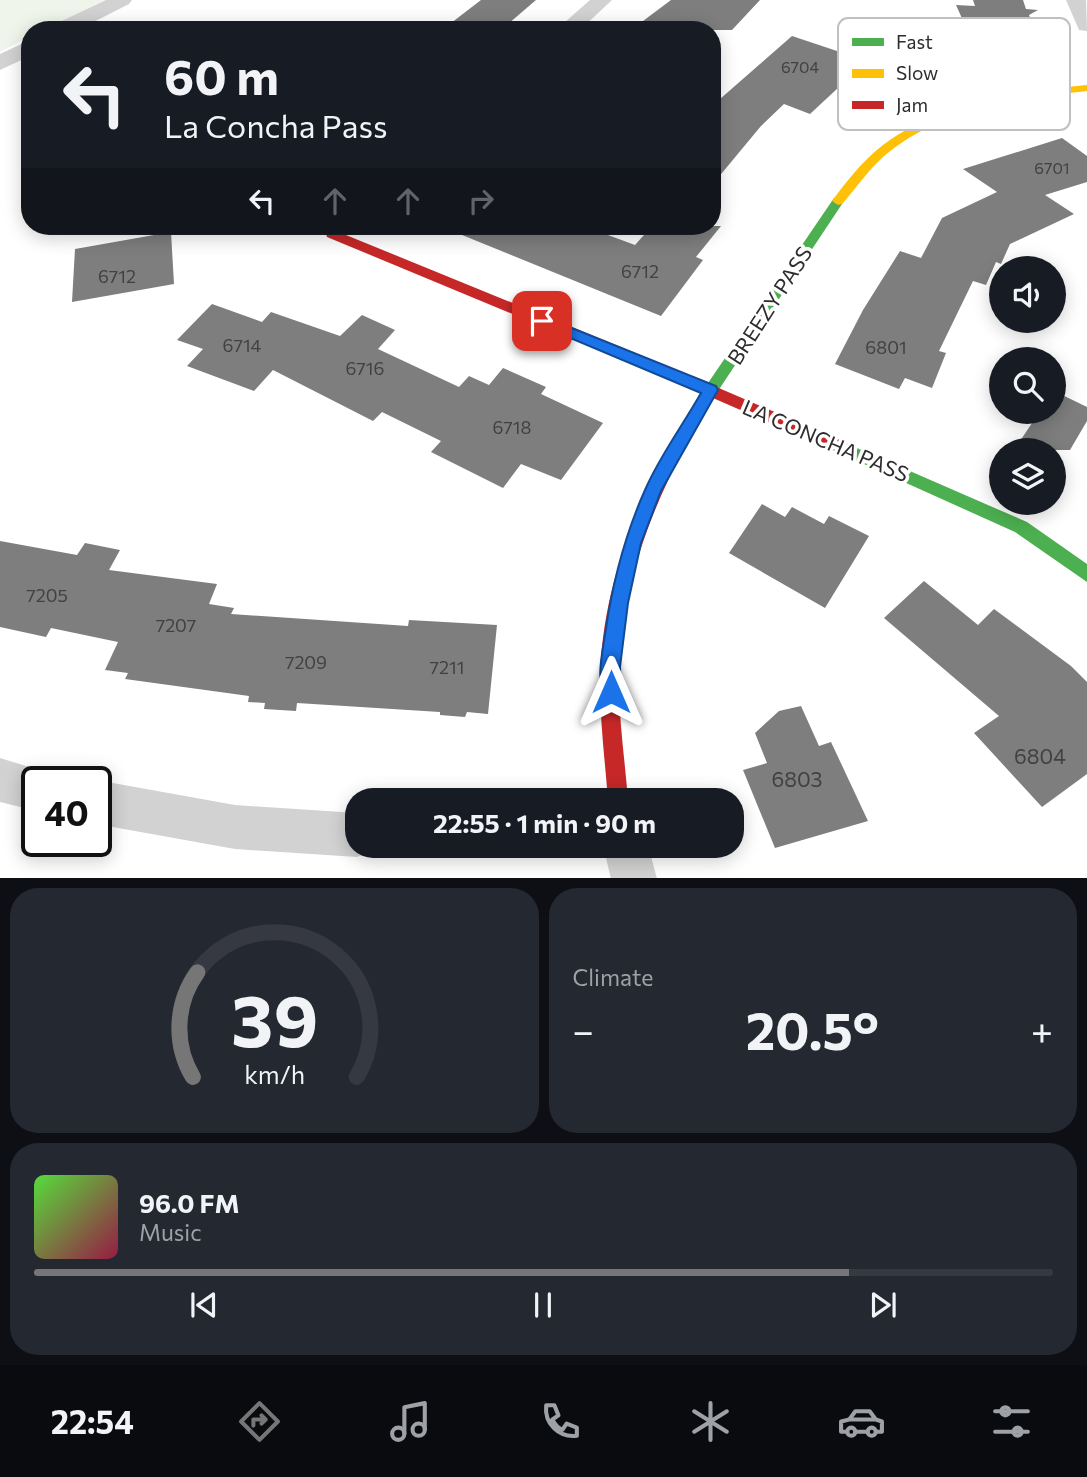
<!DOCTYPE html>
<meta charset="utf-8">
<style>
:root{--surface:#171b24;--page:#242831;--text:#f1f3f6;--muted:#9ea1a6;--line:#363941;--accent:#767676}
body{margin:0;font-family:Commissioner,sans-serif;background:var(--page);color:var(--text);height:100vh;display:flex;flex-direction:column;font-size:26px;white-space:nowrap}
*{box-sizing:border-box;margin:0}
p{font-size:23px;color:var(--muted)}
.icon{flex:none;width:38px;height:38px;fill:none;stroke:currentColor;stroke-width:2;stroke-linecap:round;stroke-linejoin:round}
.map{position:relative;height:878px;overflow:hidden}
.panel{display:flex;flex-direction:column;gap:10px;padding:10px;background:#0d0f14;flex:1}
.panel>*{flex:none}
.guide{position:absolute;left:21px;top:21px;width:700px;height:214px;border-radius:28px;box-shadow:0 4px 18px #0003;background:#171b24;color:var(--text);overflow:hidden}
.controls{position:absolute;left:989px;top:256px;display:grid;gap:14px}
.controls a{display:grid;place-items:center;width:77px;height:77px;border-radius:50%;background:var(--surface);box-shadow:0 4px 18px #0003;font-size:35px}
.speed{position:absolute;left:21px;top:766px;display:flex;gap:14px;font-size:35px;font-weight:700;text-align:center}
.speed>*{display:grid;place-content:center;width:91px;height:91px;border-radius:50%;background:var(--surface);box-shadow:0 4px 18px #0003;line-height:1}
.speed .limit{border:4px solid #111;border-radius:10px;background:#fff;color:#111}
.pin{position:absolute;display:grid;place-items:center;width:60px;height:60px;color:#fff;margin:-30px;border-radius:14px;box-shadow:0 4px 10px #0006}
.me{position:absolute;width:77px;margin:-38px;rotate:0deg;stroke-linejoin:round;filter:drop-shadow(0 0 5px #0008)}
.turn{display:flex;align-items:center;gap:24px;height:147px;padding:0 28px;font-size:32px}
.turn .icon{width:91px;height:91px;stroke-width:2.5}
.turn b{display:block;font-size:49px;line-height:60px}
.lanes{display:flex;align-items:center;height:66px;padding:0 28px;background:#0003;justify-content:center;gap:35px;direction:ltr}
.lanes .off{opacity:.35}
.big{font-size:52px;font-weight:700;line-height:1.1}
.panel .widget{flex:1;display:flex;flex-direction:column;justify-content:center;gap:10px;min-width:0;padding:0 24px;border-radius:28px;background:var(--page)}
.panel .dial{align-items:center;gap:0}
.dial svg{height:182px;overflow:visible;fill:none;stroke:var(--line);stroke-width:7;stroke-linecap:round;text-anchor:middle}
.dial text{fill:var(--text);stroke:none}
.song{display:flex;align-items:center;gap:21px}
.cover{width:84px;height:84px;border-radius:10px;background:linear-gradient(135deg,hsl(110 70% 55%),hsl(340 70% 35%))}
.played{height:7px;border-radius:4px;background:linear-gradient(90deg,var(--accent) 80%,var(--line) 80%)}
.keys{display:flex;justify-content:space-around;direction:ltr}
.heat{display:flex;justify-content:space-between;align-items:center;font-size:38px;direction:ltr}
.panel .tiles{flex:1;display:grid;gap:10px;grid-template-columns:1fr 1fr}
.widget:last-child{grid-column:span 2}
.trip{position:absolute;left:345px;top:788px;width:399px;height:70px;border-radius:28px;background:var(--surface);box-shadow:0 4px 18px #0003;font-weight:700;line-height:70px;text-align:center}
.menu{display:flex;height:112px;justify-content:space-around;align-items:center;background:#090b0e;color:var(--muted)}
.menu .icon{width:49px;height:49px}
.menu .selected{color:var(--accent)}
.menu b{font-size:32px;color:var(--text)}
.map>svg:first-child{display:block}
.green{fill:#eff5ea}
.building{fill:#7e7e7e}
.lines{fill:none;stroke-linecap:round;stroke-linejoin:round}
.street{fill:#d2d2d2;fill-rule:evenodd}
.fast{fill:#4caf50;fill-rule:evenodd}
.slow{fill:#ffc107;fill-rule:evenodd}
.jam{fill:#c62828;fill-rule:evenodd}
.route{fill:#1a73e8;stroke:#114b97;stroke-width:2}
.labels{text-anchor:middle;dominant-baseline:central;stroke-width:7;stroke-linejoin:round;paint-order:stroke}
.far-number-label{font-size:16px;fill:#414141}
.number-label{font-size:18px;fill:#414141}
.street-label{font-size:21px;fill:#2d2d2d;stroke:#fff}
.near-number-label{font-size:21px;fill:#414141}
.key{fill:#fff;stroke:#c0c0c0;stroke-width:2}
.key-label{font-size:19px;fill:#2d2d2d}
</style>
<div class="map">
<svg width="1087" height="879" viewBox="0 0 1087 879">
<rect width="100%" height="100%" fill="#fff"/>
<!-- green -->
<path class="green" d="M 0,0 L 105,0 L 43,30 L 30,30 L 30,36 L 0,52 Z"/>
<!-- building -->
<path class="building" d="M 481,0 L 536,0 L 501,30 L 442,30 Z
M 671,0 L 760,0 L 732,30 L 631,30 Z
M 973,0 L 1023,0 L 1026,9 L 1038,10 L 1029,15 L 1036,33 L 1000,31 L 928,71 L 886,51 L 941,23 L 965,25 L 956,5 L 975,6 Z
M 792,36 L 867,61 L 810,114 L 784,104 L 761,126 L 712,185 L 712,106 Z
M 1062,138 L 1087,156 L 1087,182 L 1045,195 L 1074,214 L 1010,244 L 1001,264 L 996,262 L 986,285 L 973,281 L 939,351 L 946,353 L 932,388 L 905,378 L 899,389 L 835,364 L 863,310 L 900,251 L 921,258 L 942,218 L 997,192 L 963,169 Z
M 440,226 L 567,226 L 593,235 L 597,231 L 635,245 L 652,226 L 721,226 L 696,257 L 703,260 L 661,316 Z
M 171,232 L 174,284 L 72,302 L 75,249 Z
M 212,304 L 262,322 L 271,312 L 340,336 L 362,315 L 395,330 L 378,349 L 459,387 L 469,376 L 489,385 L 503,368 L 546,387 L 541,394 L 603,423 L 561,480 L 521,464 L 503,488 L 431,452 L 441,441 L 382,412 L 373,421 L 273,370 L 254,391 L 187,366 L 203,349 L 177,340 Z
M 1054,391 L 1087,407 L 1087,421 L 1070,450 L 1014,450 L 1040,411 L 1054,411 Z
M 762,504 L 785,517 L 792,507 L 824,524 L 829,516 L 869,536 L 825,608 L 729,553 Z
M 0,541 L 77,555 L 85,543 L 120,550 L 109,570 L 217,584 L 209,604 L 234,608 L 231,614 L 408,626 L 409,620 L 497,625 L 488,714 L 467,712 L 465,717 L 440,715 L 440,712 L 297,703 L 296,711 L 264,709 L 265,703 L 248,702 L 249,696 L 125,679 L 128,673 L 105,670 L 118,642 L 51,628 L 46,637 L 0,627 Z
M 924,581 L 978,625 L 994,609 L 1071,666 L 1087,682 L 1087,774 L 1042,807 L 974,733 L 999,716 L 884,618 Z
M 801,706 L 819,746 L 831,742 L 868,821 L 775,848 L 743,770 L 767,763 L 755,733 L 779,711 Z"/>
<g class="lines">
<!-- street -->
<path class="street" d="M 106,0 L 132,0 L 129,4 L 78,30 L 50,30 L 53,25 Z
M 590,0 L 612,0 L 580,30 L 556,30 Z
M 1066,0 L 1086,0 L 1087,31 L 1079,30 Z
M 30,40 L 30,56 L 0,70 L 0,54 Z
M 0,758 L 52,774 L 56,782 L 37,782 L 37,811 L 0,802 Z
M 96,780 L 235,805 L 357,813 L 357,845 L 375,845 L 373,851 L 357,857 L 235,849 L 96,824 L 96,782 L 91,782 Z
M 603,845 L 648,845 L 657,879 L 611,879 Z"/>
<!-- fast -->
<path class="fast" d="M 838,197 L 844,201 L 716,394 L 680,457 L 668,457 L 666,453 L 706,386 L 834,198 Z
M 850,445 L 1027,522 L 1087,564 L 1087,582 L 1015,532 L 844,455 L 842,451 L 844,447 Z"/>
<!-- slow -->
<path class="slow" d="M 1087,85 L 1087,91 C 1020,98 944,108 889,152 C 871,166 858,186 842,204 L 838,205 L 832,201 C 846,182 863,160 883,145 C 940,102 1017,92 1087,85 Z"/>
<!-- jam -->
<path class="jam" d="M 334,226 L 348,226 L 341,233 L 677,370 L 856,447 L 858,451 L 856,455 L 844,455 L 667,378 L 327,237 L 326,234 Z
M 674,447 L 680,449 L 682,453 C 644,524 619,601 619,683 C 619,722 625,761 628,800 L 608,800 C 605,761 600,722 600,682 C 601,599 629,521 668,449 Z"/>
</g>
<!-- route -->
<path class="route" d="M 542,316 L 716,386 L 718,390 L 661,491 L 641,543 L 628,603 L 620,667 L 621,692 L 618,698 L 611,701 L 605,698 C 596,679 602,655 605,635 C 612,585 624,537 645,490 C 659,457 683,425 701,393 L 537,324 L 535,321 Z"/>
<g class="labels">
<!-- far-number labels -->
<g class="far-number-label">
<text x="800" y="66">6704</text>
<text x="1052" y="167">6701</text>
</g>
<!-- number labels -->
<g class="number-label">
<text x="640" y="271">6712</text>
<text x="117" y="276">6712</text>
<text x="242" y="345">6714</text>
<text x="886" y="347">6801</text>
<text x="365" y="368">6716</text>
<text x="512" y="427">6718</text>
<text x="47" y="595">7205</text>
<text x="176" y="625">7207</text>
<text x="306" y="662">7209</text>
<text x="447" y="667">7211</text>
</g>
<!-- street labels -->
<g class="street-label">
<text transform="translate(769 305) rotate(-57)">BREEZY PASS</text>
<text transform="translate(826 440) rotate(23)">LA CONCHA PASS</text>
</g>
<!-- near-number labels -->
<g class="near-number-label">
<text x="1040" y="755">6804</text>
<text x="797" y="778">6803</text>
</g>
</g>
<!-- legend -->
<rect x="838" y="18" width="232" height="112" rx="10" class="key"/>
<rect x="852" y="38" width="32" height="8" fill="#4caf50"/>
<rect x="852" y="69" width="32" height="9" fill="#ffc107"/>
<rect x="852" y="101" width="32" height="8" fill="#c62828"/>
<g class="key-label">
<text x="896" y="49">Fast</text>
<text x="896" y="80">Slow</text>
<text x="896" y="112">Jam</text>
</g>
</svg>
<div class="controls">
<a><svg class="icon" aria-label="sound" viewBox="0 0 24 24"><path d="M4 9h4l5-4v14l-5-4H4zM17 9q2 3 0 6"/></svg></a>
<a><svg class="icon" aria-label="search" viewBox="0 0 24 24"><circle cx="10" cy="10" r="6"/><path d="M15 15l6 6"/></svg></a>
<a><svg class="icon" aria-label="layers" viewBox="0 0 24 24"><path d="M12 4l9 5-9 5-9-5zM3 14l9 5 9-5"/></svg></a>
</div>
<div class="speed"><div class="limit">40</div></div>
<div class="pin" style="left:542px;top:321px;background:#d93025"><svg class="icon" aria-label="arrive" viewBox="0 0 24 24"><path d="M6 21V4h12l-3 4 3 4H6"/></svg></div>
<svg class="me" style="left:611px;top:692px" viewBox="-20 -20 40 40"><path d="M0-17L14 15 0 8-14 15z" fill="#1a73e8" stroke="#fff" stroke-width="4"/></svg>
<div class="trip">22:55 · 1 min · 90 m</div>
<div class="guide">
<div class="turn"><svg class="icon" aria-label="left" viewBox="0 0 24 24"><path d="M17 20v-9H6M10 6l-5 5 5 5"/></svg><div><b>60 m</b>La Concha Pass</div></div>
<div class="lanes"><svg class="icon" aria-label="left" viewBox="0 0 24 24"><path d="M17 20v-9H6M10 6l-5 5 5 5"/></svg><svg class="icon off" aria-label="ahead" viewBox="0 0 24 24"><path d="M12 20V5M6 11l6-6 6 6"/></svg><svg class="icon off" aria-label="ahead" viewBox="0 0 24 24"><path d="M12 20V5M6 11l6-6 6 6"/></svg><svg class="icon off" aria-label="right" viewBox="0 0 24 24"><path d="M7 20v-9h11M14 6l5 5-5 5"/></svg></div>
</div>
</div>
<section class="panel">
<div class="tiles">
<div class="widget dial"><svg viewBox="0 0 100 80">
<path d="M14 69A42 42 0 1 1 86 69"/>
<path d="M14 69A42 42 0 0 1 16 23" stroke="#767676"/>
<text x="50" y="56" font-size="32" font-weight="700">39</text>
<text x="50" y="72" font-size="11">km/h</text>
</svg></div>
<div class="widget"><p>Climate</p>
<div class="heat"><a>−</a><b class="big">20.5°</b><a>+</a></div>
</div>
<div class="widget">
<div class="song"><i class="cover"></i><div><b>96.0 FM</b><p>Music</p></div></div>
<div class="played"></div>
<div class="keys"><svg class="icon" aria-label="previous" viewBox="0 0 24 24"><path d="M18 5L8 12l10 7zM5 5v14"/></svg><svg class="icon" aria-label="pause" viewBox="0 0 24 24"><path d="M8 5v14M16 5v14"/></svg><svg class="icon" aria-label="next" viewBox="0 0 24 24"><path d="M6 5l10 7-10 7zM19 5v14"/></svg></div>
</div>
</div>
</section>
<nav class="menu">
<b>22:54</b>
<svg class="icon selected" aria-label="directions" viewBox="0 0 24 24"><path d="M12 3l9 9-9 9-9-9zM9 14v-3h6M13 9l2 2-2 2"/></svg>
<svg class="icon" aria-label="music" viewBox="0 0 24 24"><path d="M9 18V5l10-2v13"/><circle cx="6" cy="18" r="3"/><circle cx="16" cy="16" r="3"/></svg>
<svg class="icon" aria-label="phone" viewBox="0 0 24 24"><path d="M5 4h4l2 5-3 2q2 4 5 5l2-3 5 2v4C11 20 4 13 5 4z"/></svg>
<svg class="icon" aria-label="climate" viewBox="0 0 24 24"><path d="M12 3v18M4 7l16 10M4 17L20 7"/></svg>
<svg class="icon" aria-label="car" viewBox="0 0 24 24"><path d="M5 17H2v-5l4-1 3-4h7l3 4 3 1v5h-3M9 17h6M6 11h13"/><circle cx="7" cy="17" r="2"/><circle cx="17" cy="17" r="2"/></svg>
<svg class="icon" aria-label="filters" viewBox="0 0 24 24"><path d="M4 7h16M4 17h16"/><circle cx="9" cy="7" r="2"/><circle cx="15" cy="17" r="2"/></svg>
</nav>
